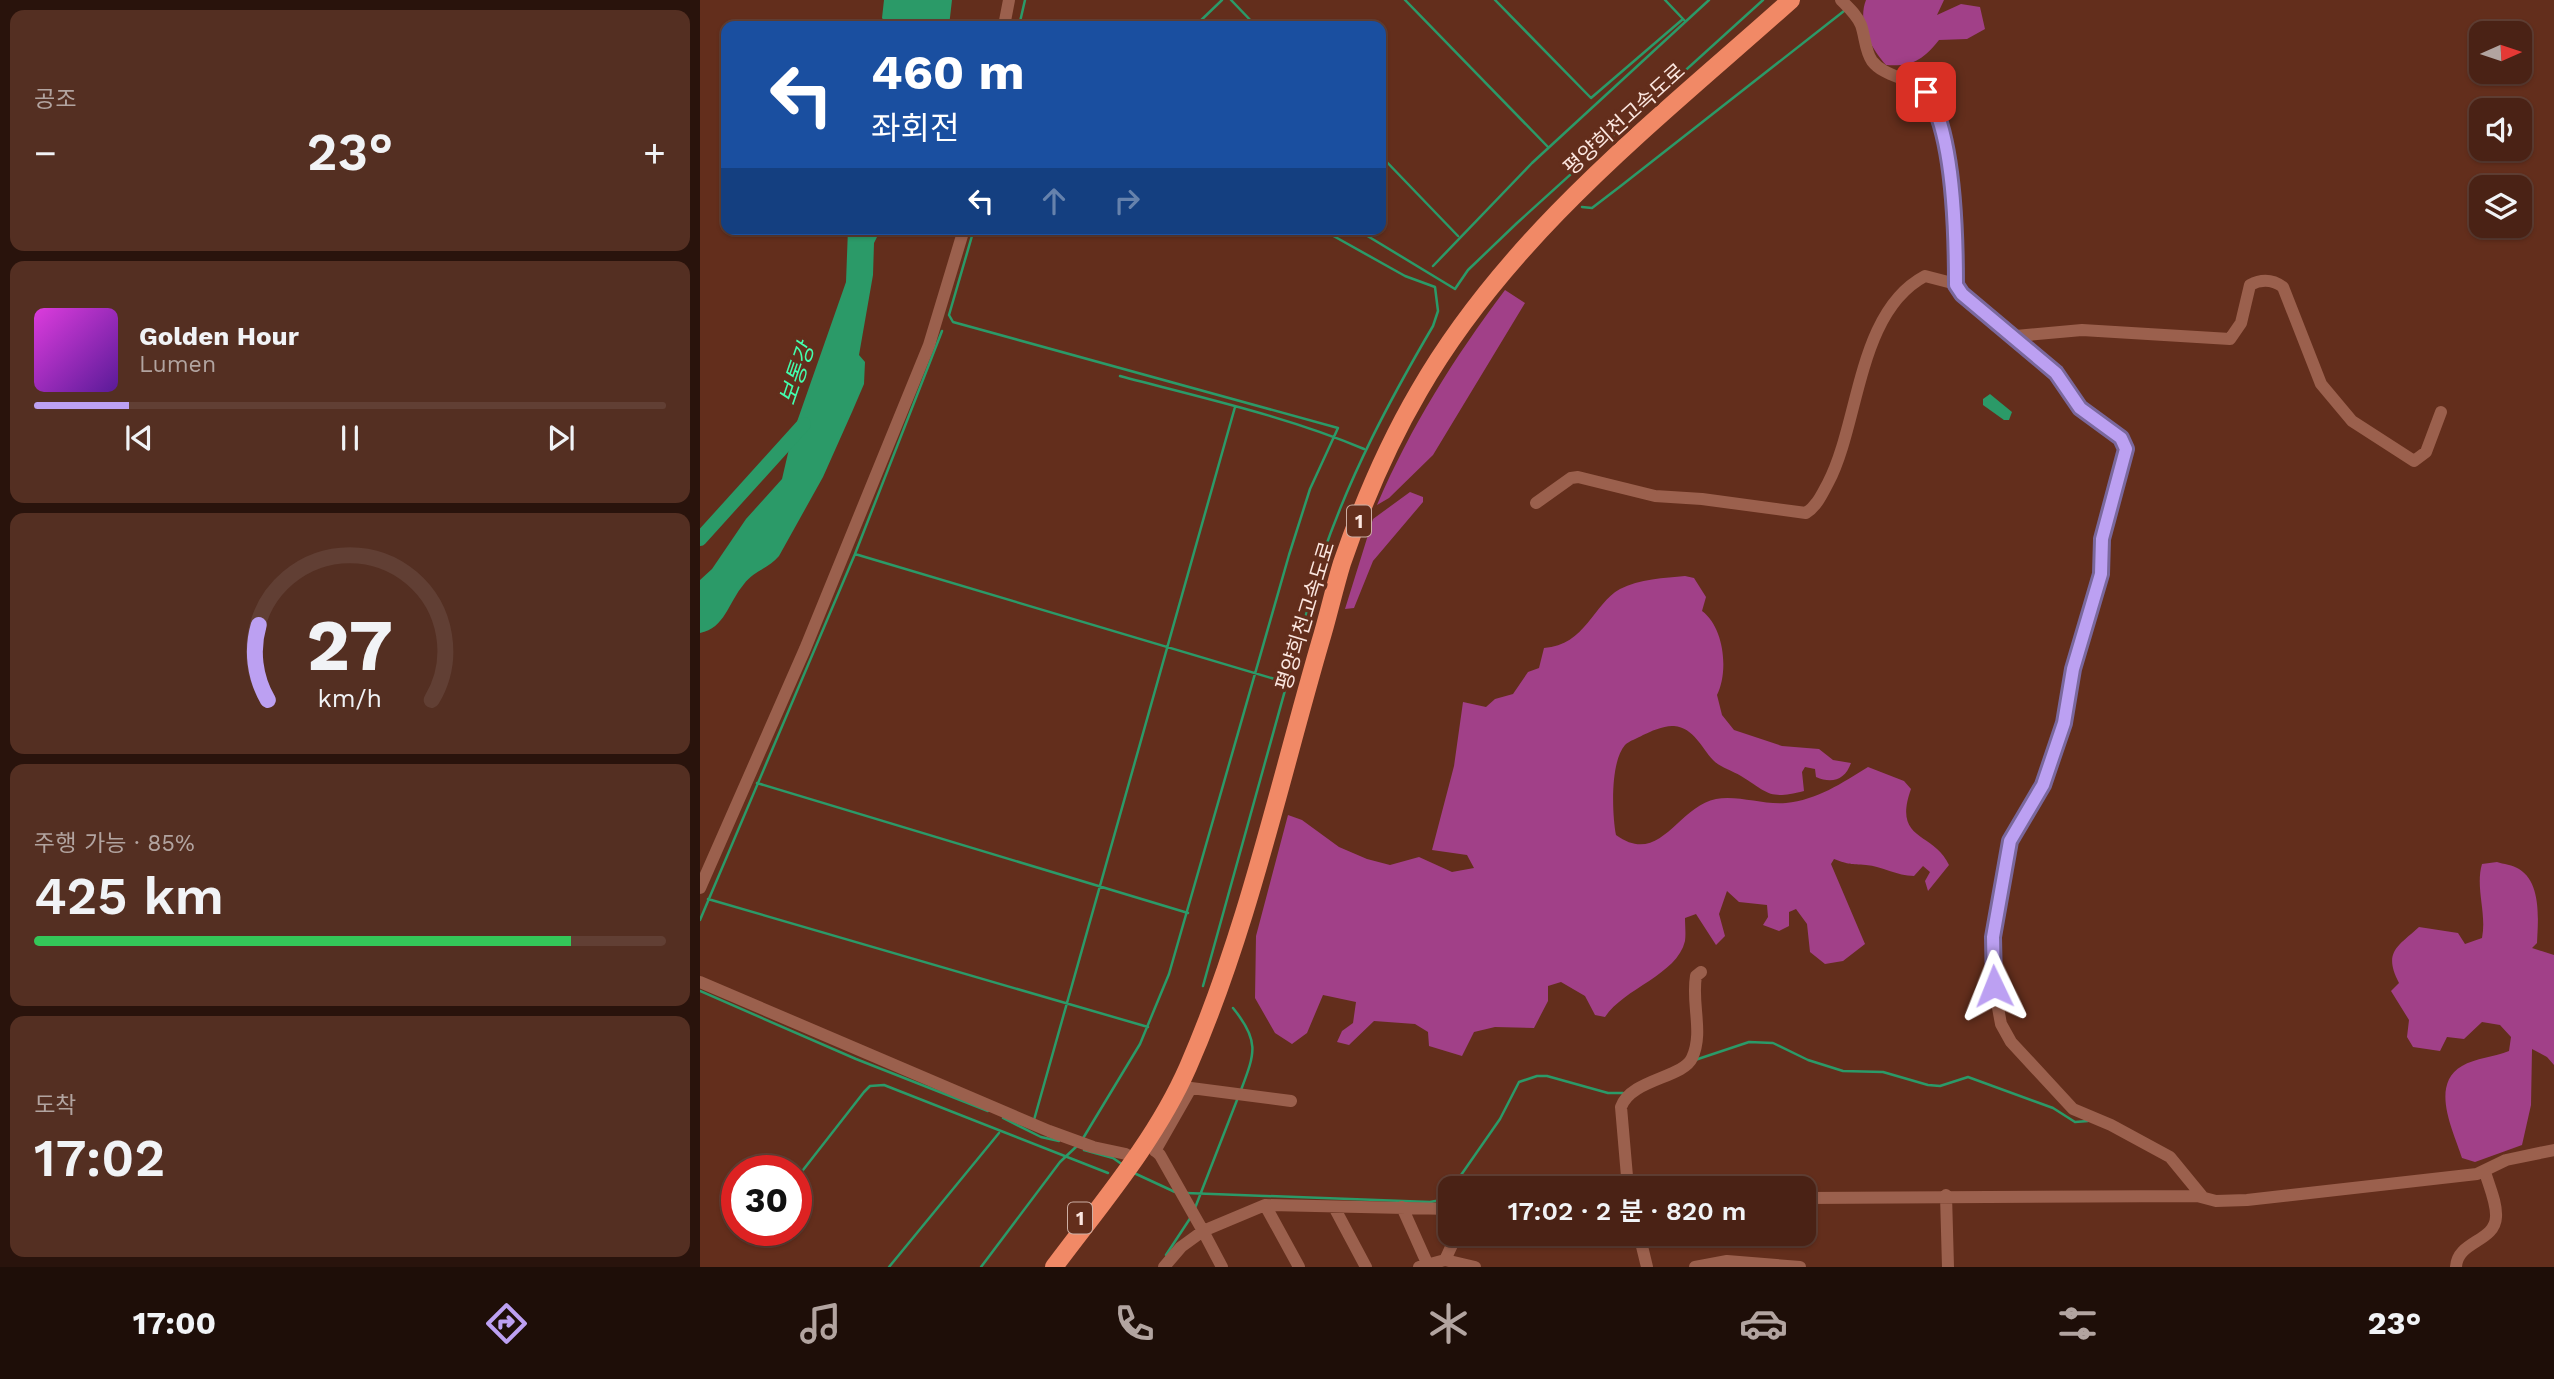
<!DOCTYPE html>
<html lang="ko">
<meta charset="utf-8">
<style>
:root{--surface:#4a2215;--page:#542f22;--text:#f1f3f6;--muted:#b2a4a0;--line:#613f34;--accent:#bca0f2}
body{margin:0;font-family:"Work Sans","Noto Sans KR",sans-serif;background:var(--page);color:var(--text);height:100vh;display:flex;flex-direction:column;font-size:26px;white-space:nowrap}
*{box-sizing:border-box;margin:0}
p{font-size:23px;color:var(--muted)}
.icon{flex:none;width:38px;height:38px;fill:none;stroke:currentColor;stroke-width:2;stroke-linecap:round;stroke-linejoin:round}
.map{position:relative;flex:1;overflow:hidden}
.side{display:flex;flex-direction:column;gap:10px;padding:10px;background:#29130c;width:700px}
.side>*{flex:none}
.hud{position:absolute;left:21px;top:21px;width:665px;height:214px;border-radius:14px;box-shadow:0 2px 5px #0004,0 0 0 2px var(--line);background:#1a4fa0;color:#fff;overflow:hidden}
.needle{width:46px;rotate:87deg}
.controls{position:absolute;left:1769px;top:21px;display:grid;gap:14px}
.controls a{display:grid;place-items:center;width:63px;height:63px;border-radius:14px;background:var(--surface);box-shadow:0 2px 5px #0004,0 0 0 2px var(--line);font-size:35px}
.speed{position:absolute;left:21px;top:1155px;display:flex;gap:14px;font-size:35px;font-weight:700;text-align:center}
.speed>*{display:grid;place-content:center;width:91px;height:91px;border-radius:50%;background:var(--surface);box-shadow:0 2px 5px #0004,0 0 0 2px var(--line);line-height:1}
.speed .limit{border:10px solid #d22;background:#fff;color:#111}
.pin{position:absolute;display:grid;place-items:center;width:60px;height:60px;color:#fff;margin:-30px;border-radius:14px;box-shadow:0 4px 10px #0006}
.me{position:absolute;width:77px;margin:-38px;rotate:358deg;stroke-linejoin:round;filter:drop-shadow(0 0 5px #0008)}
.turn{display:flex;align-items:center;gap:24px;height:147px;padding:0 35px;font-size:32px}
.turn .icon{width:91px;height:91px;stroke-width:2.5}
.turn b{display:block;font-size:49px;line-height:60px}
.lanes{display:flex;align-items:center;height:66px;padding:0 35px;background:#0003;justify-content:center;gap:35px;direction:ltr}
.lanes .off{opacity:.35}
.big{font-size:52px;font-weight:600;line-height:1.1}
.side .widget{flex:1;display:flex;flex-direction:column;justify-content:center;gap:10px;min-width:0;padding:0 24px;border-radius:14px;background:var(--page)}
.side .dial{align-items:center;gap:0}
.dial svg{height:182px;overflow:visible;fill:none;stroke:var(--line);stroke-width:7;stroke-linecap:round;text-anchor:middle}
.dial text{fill:var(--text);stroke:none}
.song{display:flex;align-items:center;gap:21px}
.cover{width:84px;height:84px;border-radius:10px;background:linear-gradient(135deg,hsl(300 70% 55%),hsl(270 70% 35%))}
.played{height:7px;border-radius:4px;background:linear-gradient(90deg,var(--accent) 15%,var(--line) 15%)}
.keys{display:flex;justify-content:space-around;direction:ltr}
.heat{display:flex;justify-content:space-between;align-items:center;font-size:38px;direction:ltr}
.charge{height:10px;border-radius:5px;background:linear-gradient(90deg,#34c759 85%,var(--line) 0)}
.trip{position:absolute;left:738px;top:1176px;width:378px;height:70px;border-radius:14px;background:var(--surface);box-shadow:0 2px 5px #0004,0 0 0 2px var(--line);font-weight:600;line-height:70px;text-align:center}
.dock{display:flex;height:112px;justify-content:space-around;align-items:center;background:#1e0e08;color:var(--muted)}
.dock .icon{width:49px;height:49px}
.dock .current{color:var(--accent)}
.dock b{font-size:32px;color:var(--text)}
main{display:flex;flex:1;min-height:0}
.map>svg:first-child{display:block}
.green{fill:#a14088}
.water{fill:#2b9a68}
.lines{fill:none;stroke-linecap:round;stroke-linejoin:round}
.stream{stroke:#2b9a68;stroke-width:2.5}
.river{stroke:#2b9a68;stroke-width:14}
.minor{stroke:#9b604d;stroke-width:12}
.highway{stroke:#f18966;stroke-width:18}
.route-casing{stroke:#7a689d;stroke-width:18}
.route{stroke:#bca0f2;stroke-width:12}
.labels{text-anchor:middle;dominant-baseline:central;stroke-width:7;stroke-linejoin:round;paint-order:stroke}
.shield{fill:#632e1c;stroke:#cdafa4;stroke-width:2}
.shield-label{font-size:19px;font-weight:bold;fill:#fbe6df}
.street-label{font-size:21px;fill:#fbe6df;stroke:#632e1c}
.water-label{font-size:23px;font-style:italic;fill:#43fead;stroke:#632e1c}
</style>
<main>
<section class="side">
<div class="widget"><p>공조</p>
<div class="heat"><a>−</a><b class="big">23°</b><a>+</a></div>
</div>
<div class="widget">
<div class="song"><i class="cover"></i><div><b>Golden Hour</b><p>Lumen</p></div></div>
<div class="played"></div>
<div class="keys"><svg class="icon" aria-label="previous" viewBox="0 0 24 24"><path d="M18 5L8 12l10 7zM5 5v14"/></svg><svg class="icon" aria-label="pause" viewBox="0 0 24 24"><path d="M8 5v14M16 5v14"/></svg><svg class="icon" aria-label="next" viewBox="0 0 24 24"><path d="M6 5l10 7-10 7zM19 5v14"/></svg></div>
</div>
<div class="widget dial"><svg viewBox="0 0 100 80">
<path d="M14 69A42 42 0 1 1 86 69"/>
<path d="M14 69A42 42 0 0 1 10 36" stroke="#bca0f2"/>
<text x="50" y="56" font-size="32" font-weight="700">27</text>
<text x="50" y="72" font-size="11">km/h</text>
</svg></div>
<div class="widget"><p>주행 가능 · 85%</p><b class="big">425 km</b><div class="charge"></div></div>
<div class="widget"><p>도착</p><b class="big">17:02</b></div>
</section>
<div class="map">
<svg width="1854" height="1267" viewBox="0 0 1854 1267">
<rect width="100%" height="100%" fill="#632e1c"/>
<!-- green -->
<path class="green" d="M 1166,0 L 1244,0 L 1237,15 L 1261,4 L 1280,7 L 1285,29 L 1267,39 L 1239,40 C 1223,60 1212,67 1186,65 C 1171,48 1157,23 1166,0 Z
M 805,290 L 825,303 L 733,455 L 689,498 L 677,505 C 711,426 754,358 805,290 Z
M 710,492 L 723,497 L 723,502 L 673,561 L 654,608 L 645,609 L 673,519 Z
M 985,576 L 994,578 L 1006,597 L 1002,611 C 1024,627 1029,671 1017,695 L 1022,715 L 1034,730 L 1082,746 L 1119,749 L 1133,760 L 1151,763 C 1145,780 1132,784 1116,777 L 1115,769 L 1105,767 L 1102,772 L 1104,791 C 1068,800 1069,793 1041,776 C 1031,770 1021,768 1013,760 C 1001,747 994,728 974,726 C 965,725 951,731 943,735 C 938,738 929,741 925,745 C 910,762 912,814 916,835 C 960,867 977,807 1016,799 C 1038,795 1063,805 1086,803 C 1117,800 1142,783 1168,767 L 1204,781 L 1211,789 C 1192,842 1234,831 1249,865 L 1228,891 L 1225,881 L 1230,872 L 1223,866 L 1214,876 C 1197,876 1182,866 1166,865 C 1150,864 1150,865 1134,859 L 1131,864 L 1165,944 L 1143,961 L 1125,964 L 1110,952 L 1107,924 L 1096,909 L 1089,912 L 1089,926 L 1079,931 L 1063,925 L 1068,917 L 1067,905 L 1039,902 L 1027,891 L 1019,914 L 1025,936 L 1016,945 L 996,914 L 985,918 C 985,925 986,934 985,941 C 977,975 924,988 905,1017 L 895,1015 L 885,996 L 861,982 L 848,986 L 848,1001 L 834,1028 L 795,1027 L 774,1032 L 762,1056 L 729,1046 L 728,1032 L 715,1024 L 674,1021 L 649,1045 L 637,1042 L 642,1031 L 653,1023 L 656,1002 L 623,995 L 607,1033 L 592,1044 L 575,1033 L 555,998 L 556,936 L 588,815 L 602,820 L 639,847 L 667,859 L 690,865 L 719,857 L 752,872 L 774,868 L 767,855 L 732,850 L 754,766 L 763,702 L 786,707 L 795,699 L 813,694 L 828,672 L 839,668 L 844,648 C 886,645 893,604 920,589 C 939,579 965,578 985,576 Z
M 1797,862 C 1803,864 1813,865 1819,869 C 1842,883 1838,921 1837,943 L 1832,948 L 1854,955 L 1854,1065 L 1847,1057 L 1832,1049 L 1831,1105 L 1822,1145 L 1775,1162 L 1762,1158 C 1754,1132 1729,1085 1762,1066 C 1775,1058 1795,1057 1809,1051 L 1811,1037 L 1800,1025 L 1782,1022 L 1764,1039 L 1747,1037 L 1740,1051 L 1713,1047 L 1707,1037 L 1709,1020 L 1691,991 L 1699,983 C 1683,952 1697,947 1719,927 L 1758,933 L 1765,944 L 1782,938 C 1787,913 1775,888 1782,864 Z"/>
<!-- water -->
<path class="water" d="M 184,0 L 252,0 L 249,26 L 188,26 L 182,18 Z
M 148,229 L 181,229 L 174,243 L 173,275 L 159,355 L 165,362 L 164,384 L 152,412 L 123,477 L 79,556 C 69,568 54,571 44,584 C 28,603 25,628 0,633 L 0,580 L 12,569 L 46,519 L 82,479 L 92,436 L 146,282 Z
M 1290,394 L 1312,412 L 1309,420 L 1304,420 L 1283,405 L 1283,399 Z"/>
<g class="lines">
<!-- stream -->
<path class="stream" d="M 531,0 L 556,26
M 705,0 L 848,147
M 795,0 L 891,98 L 983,19
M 965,0 L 984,20
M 319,26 L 325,0
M 495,26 L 522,0
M 681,156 L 758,236
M 882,207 L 892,208 L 922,185 L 1144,11
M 274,229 L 249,315 L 253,322 L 638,428 L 610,489 L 589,555 L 469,974 L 440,1044 L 382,1140
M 656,229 L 755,289 L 768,270 L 817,223 L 1063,0
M 733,266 L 832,163 L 1009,0
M 420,376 C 502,398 586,416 664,449
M 155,554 L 588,683
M 57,783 L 488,913
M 8,899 L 448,1027
M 0,920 L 155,554 L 242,331
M 503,986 L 622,557 C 650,475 689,401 733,326 L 738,311 L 735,287 L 705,276 L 621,229
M 0,991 L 156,1059 L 288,1111
M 533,1008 C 560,1041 555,1053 541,1090
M 995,1060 L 1049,1042 L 1073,1043 L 1108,1060 L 1143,1071 L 1183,1072 L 1228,1085 L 1240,1086 L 1268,1077 L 1353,1108 L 1375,1122 L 1388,1121
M 303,1118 L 341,1137 L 359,1141
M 334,1120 L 535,407
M 384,1150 L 413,1158 L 423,1165
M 434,1173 L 475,1192
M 96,1179 L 164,1092 L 170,1086 L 184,1085 L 408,1173
M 752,1188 L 800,1119 L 819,1082 L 837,1076 L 847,1076 L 908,1093 L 923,1093
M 486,1193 L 730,1202 L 741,1200 L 751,1190
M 495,1208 L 537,1100
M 466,1255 L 491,1217
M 189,1267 L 299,1133
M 281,1267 L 360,1162 L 378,1145"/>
<!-- river -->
<path class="river" d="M 0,539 L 104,424"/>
<!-- minor -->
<path class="minor" d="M 1141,0 C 1149,8 1157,15 1161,25 C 1165,36 1165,51 1172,61 C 1185,78 1212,77 1227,94 C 1253,124 1256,243 1256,284 C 1263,297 1303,333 1316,336 L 1382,330 L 1530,339 L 1541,323 L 1550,285 C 1561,279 1572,279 1583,287 L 1621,384 L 1652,421 L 1714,461 L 1726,452 L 1741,412
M 304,26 L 309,0
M 1312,336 L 1356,373 L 1379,408 L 1421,438 L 1426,449 L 1402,539 L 1401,574 L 1373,669 L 1364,723 L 1343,785 L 1310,841 L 1293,937 L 1294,986 L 1301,1024 L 1311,1042 L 1373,1109 L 1411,1125 L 1470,1157 L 1502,1196
M 836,503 L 871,478 L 878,477 L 955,496 L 1002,499 L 1106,513 C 1117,506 1122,494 1128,483 C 1160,422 1157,312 1225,276 L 1256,284
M 0,888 L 105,649 L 229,345 L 264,229
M 0,982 L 349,1131 L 393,1147 L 426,1154
M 445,1141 L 460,1155 L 503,1231 L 565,1205 L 751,1209
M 455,1151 L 491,1088 L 591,1101
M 928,1188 L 921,1107 C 931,1079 983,1078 992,1058 C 1004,1032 991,1004 996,976 L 1001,972
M 1246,1195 L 1248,1267
M 1104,1198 L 1497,1196 L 1516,1201 L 1547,1200 L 1777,1174 L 1806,1160 L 1854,1150
M 565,1205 L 599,1267
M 634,1207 L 666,1267
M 702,1207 L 727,1263
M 939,1234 L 947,1267
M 745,1260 L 775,1267
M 464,1267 L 481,1247 L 503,1231 L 522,1267
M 719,1267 L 745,1260 L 757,1234
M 995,1267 L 1027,1261 L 1100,1267
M 1756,1267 C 1757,1241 1795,1242 1796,1217 C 1797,1203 1789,1186 1785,1172"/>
<!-- highway -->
<path class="highway" d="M 354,1267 C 401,1204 456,1140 488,1067 C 547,932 579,784 620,643 C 628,617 634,589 642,563 C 662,505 688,444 719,391 C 810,233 957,120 1091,0"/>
</g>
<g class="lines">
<defs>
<path id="route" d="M 1226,92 C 1254,131 1256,235 1256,285 L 1262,294 L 1356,373 L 1380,408 L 1421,438 L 1426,449 L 1402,539 L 1401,574 L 1373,669 L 1364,723 L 1343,785 L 1310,841 L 1293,937 L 1294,986"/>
</defs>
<!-- route casing -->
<use href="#route" class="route-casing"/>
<!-- route -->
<use href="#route" class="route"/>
</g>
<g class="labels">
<!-- shield labels -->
<g class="shield">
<rect x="647" y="505.5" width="24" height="31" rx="5"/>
<rect x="368" y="1202.5" width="24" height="31" rx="5"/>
</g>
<g class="shield-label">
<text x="659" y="521">1</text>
<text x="380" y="1218">1</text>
</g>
<!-- street labels -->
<g class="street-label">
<text transform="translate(924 119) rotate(-42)">평양희천고속도로</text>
<text transform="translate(605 616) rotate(-73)">평양희천고속도로</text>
</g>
<!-- water labels -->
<g class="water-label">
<text transform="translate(97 374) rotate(-71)">보통강</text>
</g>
</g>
</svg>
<div class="controls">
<a><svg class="needle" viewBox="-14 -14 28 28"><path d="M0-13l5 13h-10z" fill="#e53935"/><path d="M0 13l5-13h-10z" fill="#b2a4a0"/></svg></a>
<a><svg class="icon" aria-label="sound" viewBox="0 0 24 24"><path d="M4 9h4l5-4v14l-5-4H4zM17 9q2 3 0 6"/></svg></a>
<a><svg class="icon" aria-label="layers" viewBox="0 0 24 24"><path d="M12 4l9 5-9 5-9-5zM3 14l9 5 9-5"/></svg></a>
</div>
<div class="speed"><div class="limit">30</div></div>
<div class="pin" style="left:1226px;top:92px;background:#d93025"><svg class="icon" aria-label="arrive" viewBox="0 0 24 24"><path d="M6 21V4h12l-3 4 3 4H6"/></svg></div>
<svg class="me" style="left:1294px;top:986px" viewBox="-20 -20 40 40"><path d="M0-17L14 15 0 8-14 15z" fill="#bca0f2" stroke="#fff" stroke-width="4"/></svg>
<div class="trip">17:02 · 2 분 · 820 m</div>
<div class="hud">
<div class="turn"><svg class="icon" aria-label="left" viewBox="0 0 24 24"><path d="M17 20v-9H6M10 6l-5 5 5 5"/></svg><div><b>460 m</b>좌회전</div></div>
<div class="lanes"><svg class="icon" aria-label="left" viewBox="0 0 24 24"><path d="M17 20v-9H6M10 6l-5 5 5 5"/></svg><svg class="icon off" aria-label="ahead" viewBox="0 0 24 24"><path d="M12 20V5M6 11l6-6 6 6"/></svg><svg class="icon off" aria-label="right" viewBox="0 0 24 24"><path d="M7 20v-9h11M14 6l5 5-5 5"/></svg></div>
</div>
</div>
</main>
<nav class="dock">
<b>17:00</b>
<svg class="icon current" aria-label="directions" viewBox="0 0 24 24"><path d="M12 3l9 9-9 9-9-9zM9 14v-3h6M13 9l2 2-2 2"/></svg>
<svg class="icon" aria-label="music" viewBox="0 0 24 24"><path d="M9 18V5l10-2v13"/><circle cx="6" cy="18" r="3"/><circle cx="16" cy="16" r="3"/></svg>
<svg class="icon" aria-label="phone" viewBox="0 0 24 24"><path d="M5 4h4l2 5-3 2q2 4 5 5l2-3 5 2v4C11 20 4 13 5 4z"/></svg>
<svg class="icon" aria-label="climate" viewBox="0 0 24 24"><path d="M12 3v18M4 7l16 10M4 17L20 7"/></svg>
<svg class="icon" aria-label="car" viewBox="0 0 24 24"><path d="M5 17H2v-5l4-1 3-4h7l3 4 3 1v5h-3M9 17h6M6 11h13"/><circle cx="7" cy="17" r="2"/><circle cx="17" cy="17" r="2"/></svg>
<svg class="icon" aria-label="filters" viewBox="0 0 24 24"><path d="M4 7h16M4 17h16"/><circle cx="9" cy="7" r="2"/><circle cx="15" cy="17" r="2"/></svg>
<b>23°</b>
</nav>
